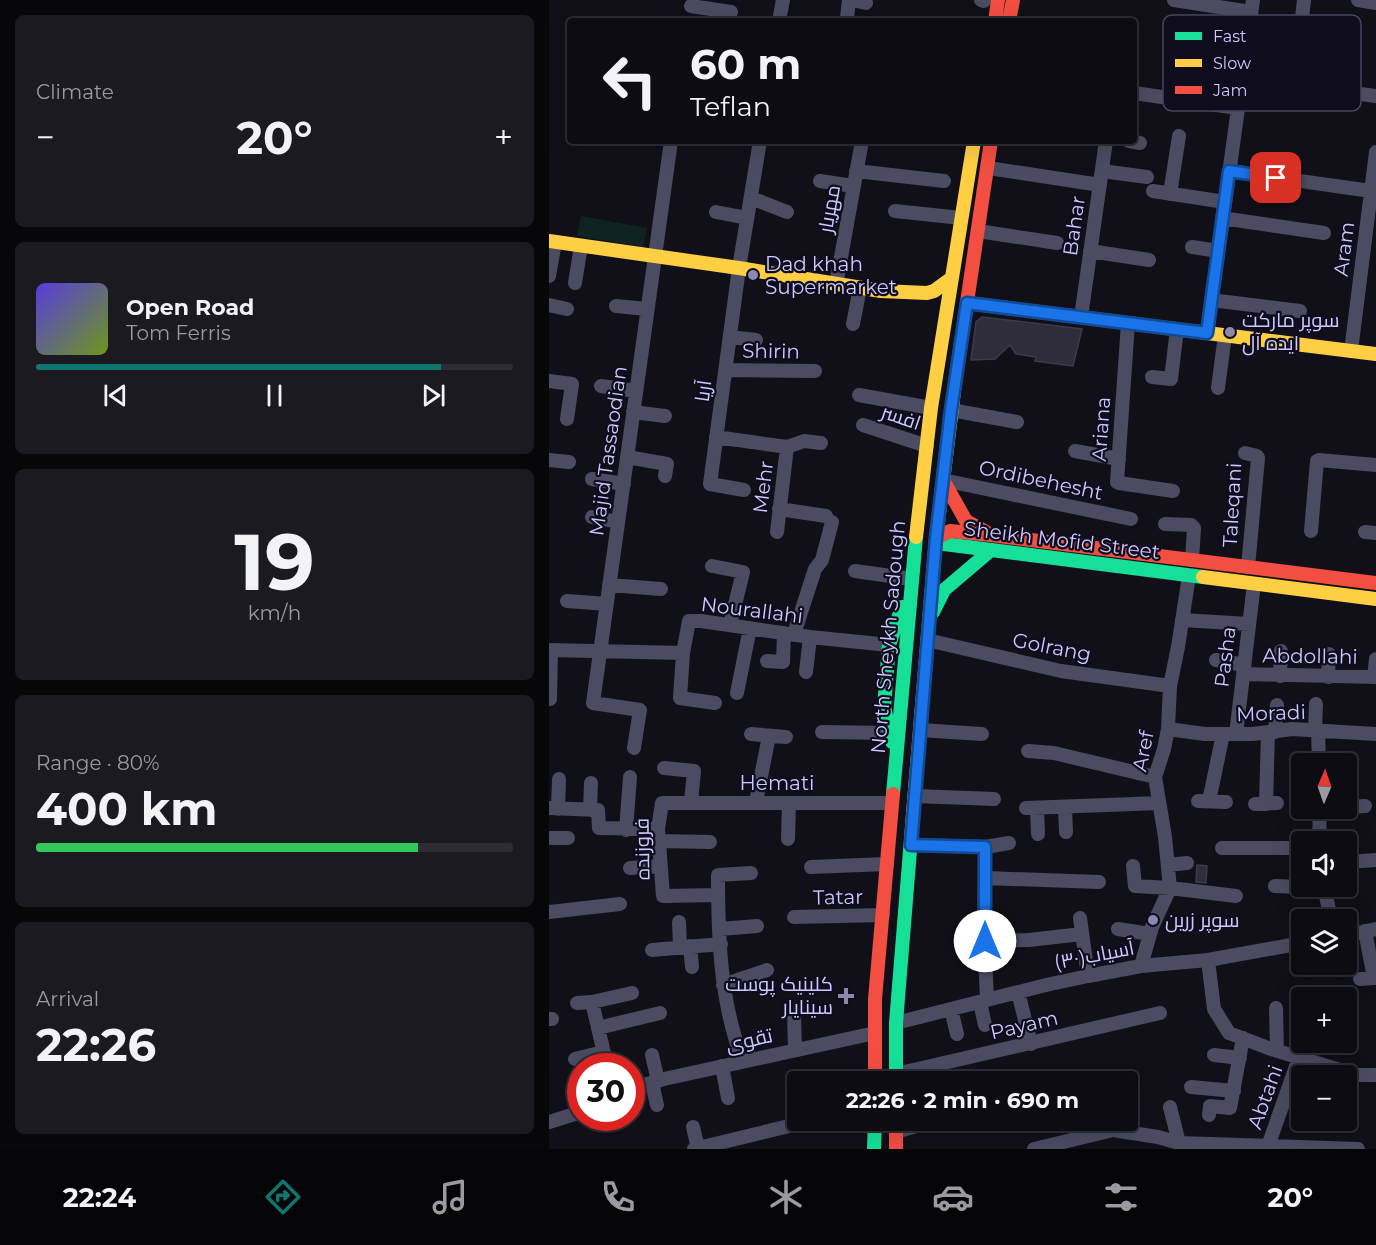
<!DOCTYPE html>
<meta charset="utf-8">
<style>
:root{--surface:#0d0c13;--page:#1b1a21;--text:#f1f3f6;--muted:#9a9ba0;--line:#2d2c33;--accent:#0f766e}
body{margin:0;font-family:Montserrat,Cairo,sans-serif;background:var(--page);color:var(--text);height:100vh;display:flex;flex-direction:column;font-size:22px;white-space:nowrap}
*{box-sizing:border-box;margin:0}
p{font-size:20px;color:var(--muted)}
.icon{flex:none;width:33px;height:33px;fill:none;stroke:currentColor;stroke-width:2;stroke-linecap:round;stroke-linejoin:round}
.map{position:relative;flex:1;overflow:hidden}
.drawer{display:flex;flex-direction:column;gap:15px;padding:15px;background:#07070a;width:549px}
.drawer>*{flex:none}
.guide{position:absolute;left:18px;top:18px;width:570px;height:126px;border-radius:6px;box-shadow:0 6px 24px #0002,0 0 0 2px var(--line);background:#0d0c13;color:var(--text);overflow:hidden}
.needle{width:39px;rotate:2deg}
.buttons{position:absolute;left:742px;top:753px;display:grid;gap:12px}
.buttons a{display:grid;place-items:center;width:66px;height:66px;border-radius:6px;background:var(--surface);box-shadow:0 6px 24px #0002,0 0 0 2px var(--line);font-size:30px}
.speed{position:absolute;left:18px;top:1053px;display:flex;gap:12px;font-size:30px;font-weight:700;text-align:center}
.speed>*{display:grid;place-content:center;width:78px;height:78px;border-radius:50%;background:var(--surface);box-shadow:0 6px 24px #0002,0 0 0 2px var(--line);line-height:1}
.speed .limit{border:9px solid #d22;background:#fff;color:#111}
.pin{position:absolute;display:grid;place-items:center;width:51px;height:51px;color:#fff;margin:-26px;border-radius:12px;box-shadow:0 3px 9px #0006}
.me{position:absolute;width:66px;margin:-33px;rotate:0deg;stroke-linejoin:round;filter:drop-shadow(0 0 4px #0008)}
.turn{display:flex;align-items:center;gap:21px;height:126px;padding:0 24px;font-size:27px}
.turn .icon{width:78px;height:78px;stroke-width:2.5}
.turn b{display:block;font-size:42px;line-height:51px}
.big{font-size:45px;font-weight:700;line-height:1.1}
.drawer .card{flex:1;display:flex;flex-direction:column;justify-content:center;gap:9px;min-width:0;padding:0 21px;border-radius:9px;background:var(--page)}
.drawer .dial{align-items:center;gap:0}
.dial b{font-size:78px;line-height:1}
.song{display:flex;align-items:center;gap:18px}
.cover{width:72px;height:72px;border-radius:9px;background:linear-gradient(135deg,hsl(250 70% 55%),hsl(80 70% 35%))}
.played{height:6px;border-radius:3px;background:linear-gradient(90deg,var(--accent) 85%,var(--line) 85%)}
.keys{display:flex;justify-content:space-around;direction:ltr}
.heat{display:flex;justify-content:space-between;align-items:center;font-size:33px;direction:ltr}
.charge{height:9px;border-radius:4px;background:linear-gradient(90deg,#34c759 80%,var(--line) 0)}
.trip{position:absolute;left:238px;top:1071px;width:351px;height:60px;border-radius:6px;background:var(--surface);box-shadow:0 6px 24px #0002,0 0 0 2px var(--line);font-weight:700;line-height:60px;text-align:center}
.tab-bar{display:flex;height:96px;justify-content:space-around;align-items:center;background:#050508;color:var(--muted)}
.tab-bar .icon{width:42px;height:42px}
.tab-bar .selected{color:var(--accent)}
.tab-bar b{font-size:27px;color:var(--text)}
main{display:flex;flex:1;min-height:0}
.map>svg:first-child{display:block}
.green{fill:#0f2323}
.building{fill:#2f2d3c;stroke:#3c3a4d;stroke-width:1.5}
.lines{fill:none;stroke-linecap:round;stroke-linejoin:round}
.street{stroke:#4b4b62;stroke-width:14}
.fast{stroke:#16e098;stroke-width:14}
.slow{stroke:#ffcf43;stroke-width:14}
.jam{stroke:#f24e42;stroke-width:14}
.route-casing{stroke:#114b97;stroke-width:15}
.route{stroke:#1a73e8;stroke-width:10}
.poi-dot{fill:#8b88ad;stroke:#0e0c1d;stroke-width:2}
.labels{text-anchor:middle;dominant-baseline:central;stroke-width:4.5;stroke-linejoin:round;paint-order:stroke}
.street-label{font-size:20px;fill:#cdc9fd;stroke:#0e0c1d}
.poi-label{font-size:20px;fill:#cdc9fd;stroke:#0e0c1d;text-anchor:start}
.key{fill:#0e0c1d;stroke:#474560;stroke-width:1.5}
.key-label{font-size:16px;fill:#cdc9fd}
</style>
<main>
<section class="drawer">
<div class="card"><p>Climate</p>
<div class="heat"><a>−</a><b class="big">20°</b><a>+</a></div>
</div>
<div class="card">
<div class="song"><i class="cover"></i><div><b>Open Road</b><p>Tom Ferris</p></div></div>
<div class="played"></div>
<div class="keys"><svg class="icon" aria-label="previous" viewBox="0 0 24 24"><path d="M18 5L8 12l10 7zM5 5v14"/></svg><svg class="icon" aria-label="pause" viewBox="0 0 24 24"><path d="M8 5v14M16 5v14"/></svg><svg class="icon" aria-label="next" viewBox="0 0 24 24"><path d="M6 5l10 7-10 7zM19 5v14"/></svg></div>
</div>
<div class="card dial"><b>19</b><p>km/h</p></div>
<div class="card"><p>Range · 80%</p><b class="big">400 km</b><div class="charge"></div></div>
<div class="card"><p>Arrival</p><b class="big">22:26</b></div>
</section>
<div class="map">
<svg width="827" height="1149" viewBox="0 0 827 1149">
<rect width="100%" height="100%" fill="#111019"/>
<!-- green -->
<path class="green" d="M 32,216 L 98,228 L 94,247 L 28,236 Z"/>
<!-- building -->
<path class="building" d="M 433,317 L 533,329 L 524,366 L 486,361 L 487,357 L 467,354 L 461,345 L 446,359 L 422,360 L 427,322 Z
M 648,865 L 658,866 L 657,883 L 647,882 Z
M 400,1071 L 403,1082 L 386,1082 L 384,1075 Z"/>
<g class="lines">
<!-- street -->
<path class="street" d="M 302,0 L 317,3
M 432,0 L 435,1
M 625,0 L 702,12
M 809,0 L 827,3
M 142,6 L 182,12
M 298,18 L 300,0
M 753,18 L 755,0
M 230,21 L 234,0
M 693,78 L 827,96
M 585,93 L 689,108
M 580,141 L 591,143
M 446,169 L 551,185
M 307,171 L 395,181
M 553,171 L 598,177
M 680,171 L 822,191
M 271,181 L 304,186
M 604,191 L 676,202
M 621,194 L 630,136
M 202,198 L 238,212
M 346,211 L 412,218
M 167,212 L 198,218
M 673,218 L 775,233
M 429,231 L 508,243
M 643,247 L 669,251
M 541,251 L 600,260
M 0,276 L 6,242
M 26,283 L 32,246
M 287,285 L 313,141
M 662,300 L 751,311
M 0,305 L 18,309
M 67,306 L 98,309
M 532,317 L 557,141
M 579,323 L 568,482 L 570,483 L 624,491
M 304,324 L 311,288
M 658,333 L 704,0
M 181,337 L 207,340
M 802,351 L 827,152
M 177,370 L 266,371
M 603,377 L 622,379 L 628,329
M 0,381 L 23,384 L 18,419
M 52,386 L 87,391
M 669,388 L 676,335
M 310,395 L 382,408
M 402,410 L 468,422
M 84,412 L 116,416
M 314,425 L 378,446
M 167,437 L 238,447 L 255,441 L 272,443
M 526,451 L 570,459
M 696,453 L 708,456 L 709,458 L 699,567
M 78,457 L 118,464 L 116,476
M 0,460 L 20,462
M 43,479 L 75,484
M 394,480 L 582,519
M 195,490 L 161,484 L 190,268 L 211,141
M 230,509 L 277,516
M 43,517 L 69,522
M 616,524 L 642,525 L 645,528 L 643,560
M 762,531 L 768,461 L 770,460 L 827,465
M 228,532 L 238,447
M 816,532 L 827,533
M 163,566 L 194,572 L 181,625
M 306,571 L 363,579
M 60,585 L 112,589
M 18,601 L 58,604
M 633,620 L 700,624
M 245,634 L 266,569 L 273,560 L 283,522
M 378,640 L 512,671 L 621,686
M 0,650 L 134,653 L 140,621 L 152,621 L 261,637 L 340,645
M 134,653 L 131,698 L 166,703
M 667,660 L 695,665
M 218,661 L 234,662 L 235,633
M 257,672 L 261,637
M 694,674 L 827,677
M 731,676 L 732,651
M 779,677 L 780,654
M 825,677 L 827,659
M 188,693 L 201,628
M 1,699 L 2,650
M 619,729 L 656,734 L 704,734 L 743,729 L 827,734
M 371,730 L 433,734
M 766,731 L 767,704
M 769,731 L 770,764
M 273,732 L 341,733
M 726,732 L 728,705
M 202,734 L 237,737
M 687,734 L 705,584
M 85,748 L 91,710 L 44,703 L 122,141
M 479,751 L 505,753 L 606,777
M 115,768 L 145,771 L 142,802
M 366,796 L 445,799
M 649,801 L 677,802
M 660,801 L 674,734
M 207,802 L 220,736
M 706,804 L 728,803
M 717,804 L 719,732
M 516,807 L 517,832
M 798,807 L 816,806
M 0,808 L 49,810 L 50,828 L 109,829
M 477,808 L 610,803
M 488,808 L 489,834
M 9,809 L 10,779
M 41,810 L 42,783
M 77,830 L 81,777
M 0,838 L 19,838
M 239,839 L 240,803
M 110,841 L 161,842
M 770,842 L 771,808
M 362,845 L 436,847 L 435,934 L 438,1000
M 436,847 L 460,843
M 673,848 L 753,848
M 798,862 L 827,860
M 619,865 L 638,863
M 584,866 L 586,886 L 621,888 L 687,896
M 262,867 L 338,864
M 81,868 L 111,866
M 436,878 L 550,882
M 726,886 L 775,888
M 775,886 L 782,920
M 169,895 L 114,896 L 109,829 L 113,803 L 343,803
M 0,912 L 71,904
M 245,917 L 334,915
M 531,918 L 539,976
M 130,922 L 131,947
M 171,929 L 208,926
M 569,929 L 601,934
M 798,935 L 827,929
M 436,941 L 480,940 L 533,934
M 798,945 L 800,958
M 141,946 L 143,967
M 103,950 L 172,944
M 659,960 L 665,1009 L 680,1033 L 722,1049 L 807,1075 L 827,1075
M 592,966 L 603,927 L 621,888 L 616,837 L 606,777 L 615,749 L 619,729 L 621,686 L 629,647 L 640,576
M 811,979 L 825,978 L 816,931
M 174,985 L 218,970
M 469,992 L 482,1044
M 43,1002 L 58,1066
M 431,1002 L 436,1025
M 28,1003 L 43,1002 L 83,993
M 727,1008 L 728,1051
M 402,1009 L 408,1034
M 245,1013 L 246,1050
M 0,1019 L 3,1019
M 347,1023 L 497,985 L 539,976 L 592,966 L 659,960 L 753,943
M 49,1028 L 111,1013
M 103,1055 L 109,1081
M 665,1055 L 691,1058
M 26,1059 L 54,1052
M 757,1060 L 757,1042
M 194,1061 C 171,1002 169,937 169,875 L 202,873
M 173,1066 L 179,1098
M 347,1074 L 611,1013
M 103,1083 L 108,1105
M 642,1087 L 685,1091
M 82,1089 L 115,1079 L 326,1033
M 621,1107 L 630,1143
M 660,1115 L 661,1106 L 681,1108 L 694,1038
M 0,1122 L 32,1112
M 144,1127 L 149,1148
M 347,1132 L 387,1120
M 145,1149 L 265,1120
M 485,1149 L 564,1130 L 609,1137 L 630,1143 L 809,1149
M 718,1149 L 750,1058"/>
<!-- fast -->
<path class="fast" d="M 418,303 L 650,332
M 387,538 L 395,544 L 654,577
M 384,612 L 395,590 L 442,550
M 343,742 L 335,707 L 340,645 L 353,607
M 344,794 L 367,537
M 347,1082 L 347,1023 L 363,826
M 325,1149 L 326,1120"/>
<!-- slow -->
<path class="slow" d="M 0,241 L 190,268 L 332,291 L 378,293 L 385,291 L 403,278
M 650,332 L 827,354
M 367,537 L 382,408 L 425,141
M 654,577 L 827,599
M 363,826 L 387,538 L 406,383"/>
<!-- jam -->
<path class="jam" d="M 446,21 L 449,0
M 460,21 L 464,0
M 406,383 L 442,141
M 394,480 L 417,521 L 437,532
M 387,538 L 401,531 L 442,535 L 827,583
M 326,1082 L 326,999 L 344,794
M 347,1120 L 347,1149"/>
</g>
<g class="lines">
<defs>
<path id="route" d="M 436,941 L 436,847 L 362,845 L 387,538 L 402,410 L 418,303 L 658,333 L 680,171 L 727,178"/>
</defs>
<!-- route casing -->
<use href="#route" class="route-casing"/>
<!-- route -->
<use href="#route" class="route"/>
</g>
<!-- markers -->
<g class="poi-dot">
<circle cx="204" cy="275" r="6"/>
<circle cx="681" cy="332" r="6"/>
<circle cx="604" cy="920" r="6"/>
<path d="M294 987h6v6h6v6h-6v6h-6v-6h-6v-6h6z"/>
</g>
<g class="labels">
<!-- street labels -->
<g class="street-label">
<text transform="translate(280 209) rotate(-80)">مهریار</text>
<text transform="translate(525 226) rotate(-82)">Bahar</text>
<text transform="translate(795 249) rotate(-83)">Aram</text>
<text transform="translate(222 351) rotate(1)">Shirin</text>
<text transform="translate(154 391) rotate(-82)">آریا</text>
<text transform="translate(352 417) rotate(19)">افسر</text>
<text transform="translate(552 429) rotate(-86)">Ariana</text>
<text transform="translate(59 451) rotate(-82)">Majid Tassaodian</text>
<text transform="translate(492 480) rotate(12)">Ordibehesht</text>
<text transform="translate(214 487) rotate(-83)">Mehr</text>
<text transform="translate(683 505) rotate(-87)">Taleqani</text>
<text transform="translate(513 540) rotate(7)">Sheikh Mofid Street</text>
<text transform="translate(203 610) rotate(7)">Nourallahi</text>
<text transform="translate(339 637) rotate(-85)">North Sheykh Sadough</text>
<text transform="translate(503 647) rotate(11)">Golrang</text>
<text transform="translate(761 656) rotate(1)">Abdollahi</text>
<text transform="translate(676 657) rotate(-83)">Pasha</text>
<text transform="translate(722 713) rotate(-2)">Moradi</text>
<text transform="translate(594 751) rotate(-79)">Aref</text>
<text x="228" y="783">Hemati</text>
<text transform="translate(93 849) rotate(-91)">فروزنده</text>
<text transform="translate(289 897) rotate(-1)">Tatar</text>
<text transform="translate(545 955) rotate(-11)">آسیاب(۳۰)</text>
<text transform="translate(475 1025) rotate(-13)">Payam</text>
<text transform="translate(200 1040) rotate(-13)">تقوی</text>
<text transform="translate(716 1097) rotate(-70)">Abtahi</text>
</g>
<!-- poi labels -->
<g class="poi-label">
<text x="216" y="264">Dad khah<tspan x="216" dy="23">Supermarket</tspan></text>
<text x="693" y="320">سوپر مارکت<tspan x="693" dy="23">ایده آل</tspan></text>
<text x="616" y="920">سوپر زرین</text>
<text x="284" y="984" text-anchor="end">کلینیک پوست<tspan x="284" dy="23">سینایار</tspan></text>
</g>
</g>
<!-- legend -->
<rect x="614" y="15" width="198" height="96" rx="9" class="key"/>
<rect x="626" y="32" width="27" height="8" fill="#16e098"/>
<rect x="626" y="59" width="27" height="8" fill="#ffcf43"/>
<rect x="626" y="86" width="27" height="8" fill="#f24e42"/>
<g class="key-label">
<text x="664" y="42">Fast</text>
<text x="664" y="69">Slow</text>
<text x="664" y="96">Jam</text>
</g>
</svg>
<div class="buttons">
<a><svg class="needle" viewBox="-14 -14 28 28"><path d="M0-13l5 13h-10z" fill="#e53935"/><path d="M0 13l5-13h-10z" fill="#9a9ba0"/></svg></a>
<a><svg class="icon" aria-label="sound" viewBox="0 0 24 24"><path d="M4 9h4l5-4v14l-5-4H4zM17 9q2 3 0 6"/></svg></a>
<a><svg class="icon" aria-label="layers" viewBox="0 0 24 24"><path d="M12 4l9 5-9 5-9-5zM3 14l9 5 9-5"/></svg></a>
<a>+</a>
<a>−</a>
</div>
<div class="speed"><div class="limit">30</div></div>
<div class="pin" style="left:727px;top:178px;background:#d93025"><svg class="icon" aria-label="arrive" viewBox="0 0 24 24"><path d="M6 21V4h12l-3 4 3 4H6"/></svg></div>
<svg class="me" style="left:436px;top:941px" viewBox="-20 -20 40 40"><circle r="19" fill="#fff"/><path d="M0-13L10 11 0 6-10 11z" fill="#1a73e8"/></svg>
<div class="trip">22:26 · 2 min · 690 m</div>
<div class="guide">
<div class="turn"><svg class="icon" aria-label="left" viewBox="0 0 24 24"><path d="M17 20v-9H6M10 6l-5 5 5 5"/></svg><div><b>60 m</b>Teflan</div></div>
</div>
</div>
</main>
<nav class="tab-bar">
<b>22:24</b>
<svg class="icon selected" aria-label="directions" viewBox="0 0 24 24"><path d="M12 3l9 9-9 9-9-9zM9 14v-3h6M13 9l2 2-2 2"/></svg>
<svg class="icon" aria-label="music" viewBox="0 0 24 24"><path d="M9 18V5l10-2v13"/><circle cx="6" cy="18" r="3"/><circle cx="16" cy="16" r="3"/></svg>
<svg class="icon" aria-label="phone" viewBox="0 0 24 24"><path d="M5 4h4l2 5-3 2q2 4 5 5l2-3 5 2v4C11 20 4 13 5 4z"/></svg>
<svg class="icon" aria-label="climate" viewBox="0 0 24 24"><path d="M12 3v18M4 7l16 10M4 17L20 7"/></svg>
<svg class="icon" aria-label="car" viewBox="0 0 24 24"><path d="M5 17H2v-5l4-1 3-4h7l3 4 3 1v5h-3M9 17h6M6 11h13"/><circle cx="7" cy="17" r="2"/><circle cx="17" cy="17" r="2"/></svg>
<svg class="icon" aria-label="filters" viewBox="0 0 24 24"><path d="M4 7h16M4 17h16"/><circle cx="9" cy="7" r="2"/><circle cx="15" cy="17" r="2"/></svg>
<b>20°</b>
</nav>
